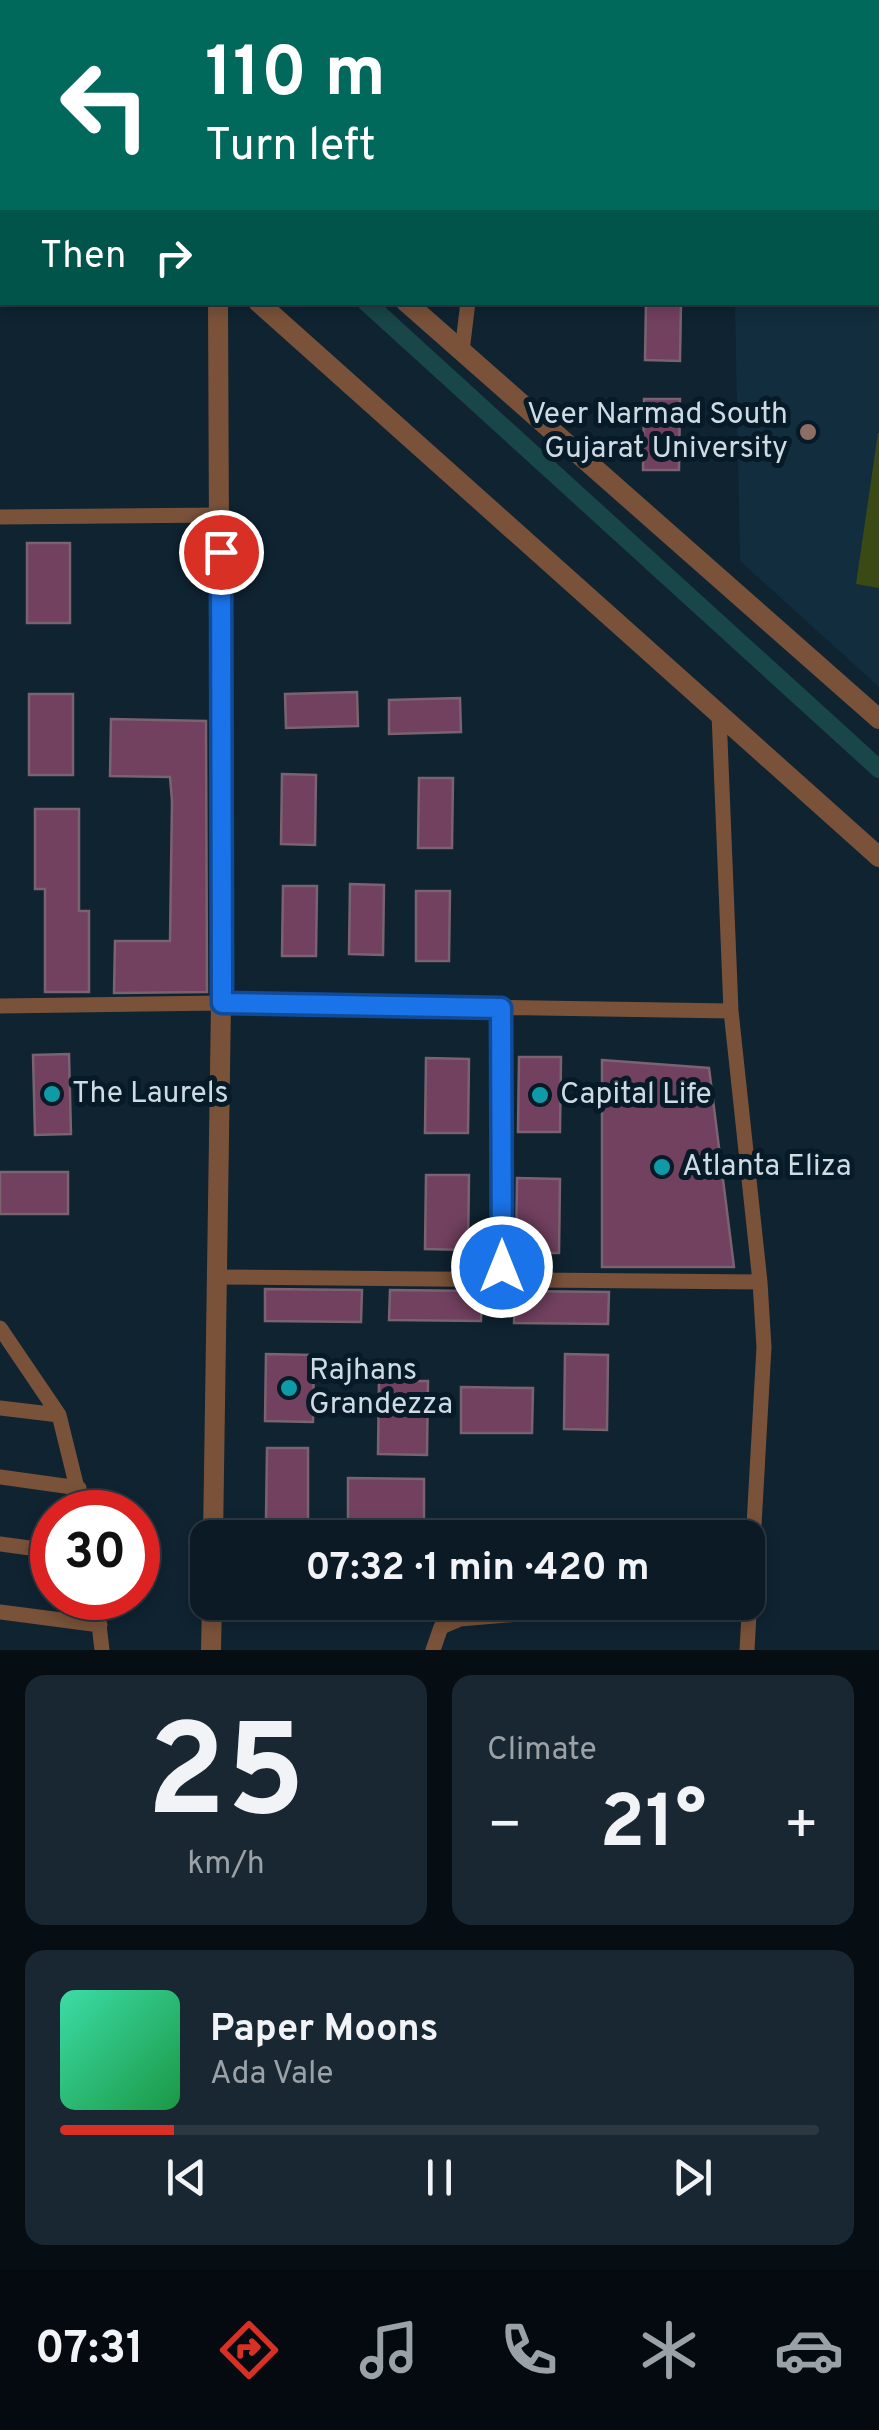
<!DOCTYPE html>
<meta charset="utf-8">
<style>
:root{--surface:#0b1a25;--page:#192732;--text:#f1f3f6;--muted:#9aa1a7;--line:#2b3842;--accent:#d93025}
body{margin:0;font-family:Overpass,sans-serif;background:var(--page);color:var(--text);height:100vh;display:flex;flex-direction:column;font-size:38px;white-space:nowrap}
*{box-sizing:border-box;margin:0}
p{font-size:32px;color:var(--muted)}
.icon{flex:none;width:55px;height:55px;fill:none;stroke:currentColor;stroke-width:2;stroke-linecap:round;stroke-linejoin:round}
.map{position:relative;height:1650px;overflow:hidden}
.details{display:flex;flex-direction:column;gap:25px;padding:25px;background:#060e14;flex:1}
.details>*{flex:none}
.hud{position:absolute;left:0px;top:0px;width:880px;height:305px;box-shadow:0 5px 15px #0003,0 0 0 2px var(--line);background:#00695c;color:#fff;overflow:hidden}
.speed{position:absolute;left:30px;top:1490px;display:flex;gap:20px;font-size:50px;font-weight:700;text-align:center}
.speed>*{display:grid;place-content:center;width:130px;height:130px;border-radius:50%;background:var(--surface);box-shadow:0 5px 15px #0003,0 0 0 2px var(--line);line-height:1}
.speed .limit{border:15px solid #d22;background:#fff;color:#111}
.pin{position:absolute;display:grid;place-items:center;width:85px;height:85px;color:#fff;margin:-42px;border:5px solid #fff;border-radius:50%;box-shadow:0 2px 10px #0007}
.me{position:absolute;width:110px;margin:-55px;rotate:0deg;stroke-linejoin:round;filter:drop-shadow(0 0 8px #0008)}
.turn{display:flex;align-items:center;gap:35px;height:210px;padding:0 40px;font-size:45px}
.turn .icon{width:130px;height:130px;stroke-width:2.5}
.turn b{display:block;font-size:70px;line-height:85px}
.then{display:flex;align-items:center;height:95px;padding:0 40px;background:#0003;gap:20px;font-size:38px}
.big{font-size:75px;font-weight:700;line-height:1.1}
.details .card{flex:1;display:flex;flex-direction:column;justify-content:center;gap:15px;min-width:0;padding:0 35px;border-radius:20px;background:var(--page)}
.details .dial{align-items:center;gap:0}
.dial b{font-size:130px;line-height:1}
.song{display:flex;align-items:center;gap:30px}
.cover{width:120px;height:120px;border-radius:15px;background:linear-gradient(135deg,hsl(160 70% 55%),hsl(140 70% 35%))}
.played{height:10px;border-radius:5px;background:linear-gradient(90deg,var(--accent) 15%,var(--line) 15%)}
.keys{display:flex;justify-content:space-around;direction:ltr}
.heat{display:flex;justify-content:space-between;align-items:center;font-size:55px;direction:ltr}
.details .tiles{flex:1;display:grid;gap:25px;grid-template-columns:1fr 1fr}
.card:last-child{grid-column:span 2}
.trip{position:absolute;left:190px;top:1520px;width:575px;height:100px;border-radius:20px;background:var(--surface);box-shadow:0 5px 15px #0003,0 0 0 2px var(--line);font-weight:700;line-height:100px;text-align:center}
.dock{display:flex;height:160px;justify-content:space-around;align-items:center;background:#040a0f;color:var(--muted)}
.dock .icon{width:70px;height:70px}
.dock .on{color:var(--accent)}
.dock b{font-size:45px;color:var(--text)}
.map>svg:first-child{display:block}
.built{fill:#122d3e}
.green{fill:#3b4a15}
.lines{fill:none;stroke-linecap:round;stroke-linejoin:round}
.canal{stroke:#194648;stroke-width:18}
.building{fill:#724160;stroke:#7a6270;stroke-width:2.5}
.minor{stroke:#795239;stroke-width:15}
.tertiary{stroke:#795239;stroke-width:20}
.route-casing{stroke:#114b97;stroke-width:25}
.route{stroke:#1a73e8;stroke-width:18}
.education-dot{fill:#8d6e63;stroke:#061a27;stroke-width:4}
.culture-dot{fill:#0f9aa8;stroke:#061a27;stroke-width:4}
.labels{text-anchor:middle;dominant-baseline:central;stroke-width:10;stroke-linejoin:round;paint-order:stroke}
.poi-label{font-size:30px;fill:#cfdbe4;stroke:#061a27;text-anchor:start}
</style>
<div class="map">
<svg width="879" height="1650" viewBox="0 0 879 1650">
<rect width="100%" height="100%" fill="#0f2331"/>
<!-- built -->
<path class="built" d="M 728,0 L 879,0 L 879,687 L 740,561 L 735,303 L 878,302 L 878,2 Z"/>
<!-- green -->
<path class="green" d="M 878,433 L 879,433 L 879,588 L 856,584 Z"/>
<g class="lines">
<!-- canal -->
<path class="canal" d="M 35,0 L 38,2
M 366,302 L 879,769"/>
</g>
<!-- building -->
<path class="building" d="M 646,302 L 681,302 L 680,361 L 645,360 Z
M 644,399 L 680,399 L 679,470 L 643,470 Z
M 27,543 L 70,543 L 70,623 L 27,623 Z
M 357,692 L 358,726 L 286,728 L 285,694 Z
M 29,694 L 73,694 L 73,775 L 29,775 Z
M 460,698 L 461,732 L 389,734 L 389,700 Z
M 111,719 L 206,721 L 207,992 L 114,993 L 115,941 L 170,941 L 172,801 L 170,777 L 110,776 Z
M 282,774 L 316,775 L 315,845 L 281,844 Z
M 419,778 L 453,778 L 452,848 L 418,848 Z
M 35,809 L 79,809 L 79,911 L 89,911 L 89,992 L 45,992 L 45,889 L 35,889 Z
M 350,884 L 384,885 L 383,955 L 349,954 Z
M 283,886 L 317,886 L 316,956 L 282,956 Z
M 416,891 L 450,891 L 449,961 L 416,961 Z
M 69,1054 L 71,1134 L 35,1135 L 33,1055 Z
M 519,1057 L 561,1057 L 560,1132 L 518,1132 Z
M 426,1058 L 469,1059 L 468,1133 L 425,1133 Z
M 602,1060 L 709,1068 L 734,1267 L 602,1267 Z
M 0,1172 L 68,1172 L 68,1214 L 0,1214 Z
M 426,1175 L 469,1175 L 468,1250 L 425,1249 Z
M 517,1178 L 560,1179 L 559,1253 L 516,1253 Z
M 265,1289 L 362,1290 L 361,1322 L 265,1321 Z
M 390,1290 L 482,1291 L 481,1321 L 389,1320 Z
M 515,1291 L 609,1292 L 608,1324 L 514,1323 Z
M 266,1354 L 314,1355 L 313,1422 L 265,1421 Z
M 565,1354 L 608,1355 L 607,1430 L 564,1429 Z
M 379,1381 L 428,1381 L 427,1455 L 378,1454 Z
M 461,1387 L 533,1388 L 532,1433 L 461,1433 Z
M 267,1448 L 308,1448 L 308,1520 L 266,1520 Z
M 348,1478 L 424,1479 L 424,1522 L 348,1521 Z"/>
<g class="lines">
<!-- minor -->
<path class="minor" d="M 462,351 L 468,302
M 0,517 L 221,515
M 719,714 L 731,1011 L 760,1282 L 764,1347 L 747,1650
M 0,1006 L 221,1003 L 731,1011
M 501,1008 L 502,1267
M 217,1277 L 760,1282
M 0,1328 L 59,1415 L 83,1512
M 0,1408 L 59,1415
M 0,1477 L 79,1488
M 0,1544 L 52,1551
M 96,1598 L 102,1650
M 0,1612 L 100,1625
M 433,1650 L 441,1627 L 460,1619 L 663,1602"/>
<!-- tertiary -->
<path class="tertiary" d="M 69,0 L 72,2
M 342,2 L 343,0
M 364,2 L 364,0
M 0,57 L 2,59
M 258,302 L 879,857
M 406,302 L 879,719
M 213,1538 L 221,1003 L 218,302
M 211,1650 L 212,1602"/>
</g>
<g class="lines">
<defs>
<path id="route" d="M 221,552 L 222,1003 L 501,1008 L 502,1267"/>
</defs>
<!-- route casing -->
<use href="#route" class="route-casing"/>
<!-- route -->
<use href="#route" class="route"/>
</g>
<!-- markers -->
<circle class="education-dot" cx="808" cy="432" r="10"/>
<g class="culture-dot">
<circle cx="52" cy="1094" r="10"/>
<circle cx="540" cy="1095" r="10"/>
<circle cx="662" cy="1167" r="10"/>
<circle cx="289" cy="1388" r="10"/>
</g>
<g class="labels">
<!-- poi labels -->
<g class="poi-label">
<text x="788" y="415" text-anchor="end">Veer Narmad South<tspan x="788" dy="34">Gujarat University</tspan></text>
<text x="72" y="1094">The Laurels</text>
<text x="560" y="1095">Capital Life</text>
<text x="682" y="1167">Atlanta Eliza</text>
<text x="309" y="1371">Rajhans<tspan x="309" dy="34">Grandezza</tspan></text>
</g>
</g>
</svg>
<div class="speed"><div class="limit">30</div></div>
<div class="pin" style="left:221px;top:552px;background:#d93025"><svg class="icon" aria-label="arrive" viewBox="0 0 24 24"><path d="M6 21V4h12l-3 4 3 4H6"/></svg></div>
<svg class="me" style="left:502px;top:1267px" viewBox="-20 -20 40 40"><circle r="17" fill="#1a73e8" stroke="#fff" stroke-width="3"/><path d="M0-11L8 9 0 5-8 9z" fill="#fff"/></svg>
<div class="trip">07:32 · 1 min · 420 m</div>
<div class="hud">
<div class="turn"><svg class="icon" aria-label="left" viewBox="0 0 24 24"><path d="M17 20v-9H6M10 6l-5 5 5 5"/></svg><div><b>110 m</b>Turn left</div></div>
<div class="then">Then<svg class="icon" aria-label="right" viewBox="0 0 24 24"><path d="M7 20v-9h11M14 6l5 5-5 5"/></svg></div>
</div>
</div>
<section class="details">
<div class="tiles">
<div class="card dial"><b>25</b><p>km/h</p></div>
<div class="card"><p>Climate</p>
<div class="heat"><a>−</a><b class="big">21°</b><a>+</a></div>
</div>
<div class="card">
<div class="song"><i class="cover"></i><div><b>Paper Moons</b><p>Ada Vale</p></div></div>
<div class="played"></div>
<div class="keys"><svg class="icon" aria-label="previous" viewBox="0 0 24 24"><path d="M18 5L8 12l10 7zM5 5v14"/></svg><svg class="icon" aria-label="pause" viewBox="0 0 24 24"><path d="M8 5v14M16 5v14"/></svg><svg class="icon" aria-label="next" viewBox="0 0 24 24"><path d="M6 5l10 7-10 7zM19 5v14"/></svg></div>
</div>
</div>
</section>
<nav class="dock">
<b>07:31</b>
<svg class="icon on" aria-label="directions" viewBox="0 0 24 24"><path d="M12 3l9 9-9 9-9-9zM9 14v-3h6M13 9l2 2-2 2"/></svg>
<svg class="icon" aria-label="music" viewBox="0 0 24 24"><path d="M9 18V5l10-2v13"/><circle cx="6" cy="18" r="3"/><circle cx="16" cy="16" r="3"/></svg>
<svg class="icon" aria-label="phone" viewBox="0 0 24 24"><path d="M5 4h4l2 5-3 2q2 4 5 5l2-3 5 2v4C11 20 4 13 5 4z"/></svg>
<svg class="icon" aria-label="climate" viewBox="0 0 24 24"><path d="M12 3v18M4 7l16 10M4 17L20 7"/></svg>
<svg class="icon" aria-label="car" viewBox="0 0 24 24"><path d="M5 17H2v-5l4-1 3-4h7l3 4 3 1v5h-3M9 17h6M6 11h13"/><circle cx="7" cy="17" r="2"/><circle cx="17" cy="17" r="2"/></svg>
</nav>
